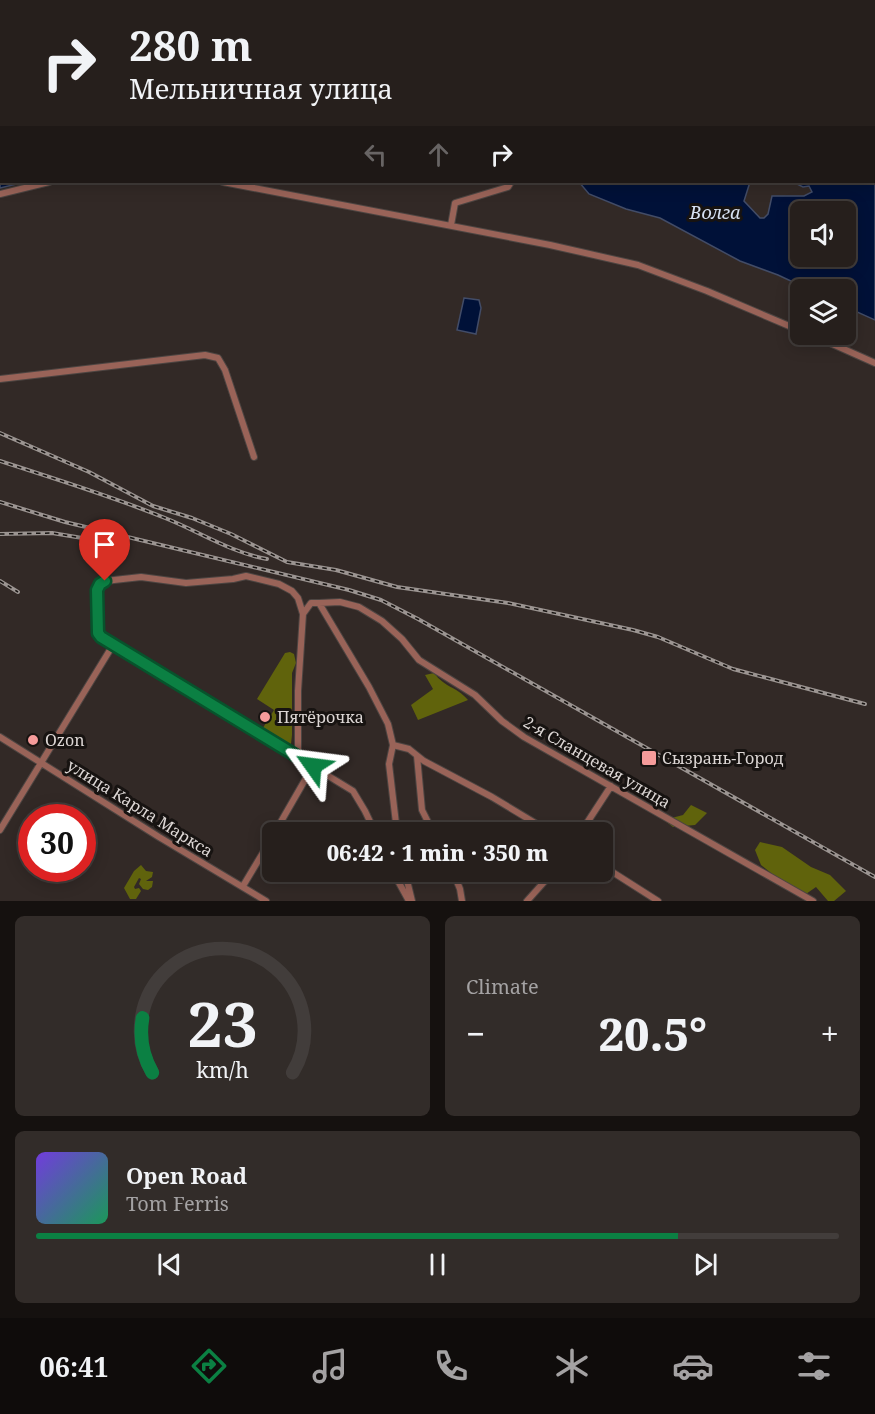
<!DOCTYPE html>
<meta charset="utf-8">
<style>
:root{--surface:#261f1c;--page:#322c29;--text:#f1f3f6;--muted:#a4a2a3;--line:#423d3b;--accent:#0b8043}
body{margin:0;font-family:"Noto Serif",serif;background:var(--page);color:var(--text);height:100vh;display:flex;flex-direction:column;font-size:22px;white-space:nowrap}
*{box-sizing:border-box;margin:0}
p{font-size:20px;color:var(--muted)}
.icon{flex:none;width:33px;height:33px;fill:none;stroke:currentColor;stroke-width:2;stroke-linecap:round;stroke-linejoin:round}
.map{position:relative;height:901px;overflow:hidden}
.side{display:flex;flex-direction:column;gap:15px;padding:15px;background:#15110f;flex:1}
.side>*{flex:none}
.top-card{position:absolute;left:0px;top:0px;width:876px;height:183px;box-shadow:0 3px 15px #0003,0 0 0 2px var(--line);background:#261f1c;color:var(--text);overflow:hidden}
.controls{position:absolute;left:790px;top:201px;display:grid;gap:12px}
.controls a{display:grid;place-items:center;width:66px;height:66px;border-radius:9px;background:var(--surface);box-shadow:0 3px 15px #0003,0 0 0 2px var(--line);font-size:30px}
.speed{position:absolute;left:18px;top:804px;display:flex;gap:12px;font-size:30px;font-weight:700;text-align:center}
.speed>*{display:grid;place-content:center;width:78px;height:78px;border-radius:50%;background:var(--surface);box-shadow:0 3px 15px #0003,0 0 0 2px var(--line);line-height:1}
.speed .limit{border:9px solid #d22;background:#fff;color:#111}
.pin{position:absolute;display:grid;place-items:center;width:51px;height:51px;color:#fff;margin:-62px -26px;border-radius:50% 50% 50% 0;rotate:-45deg;box-shadow:0 0 6px #0007}
.pin .icon{rotate:45deg}
.me{position:absolute;width:66px;margin:-33px;rotate:301deg;stroke-linejoin:round;filter:drop-shadow(0 0 4px #0008)}
.turn{display:flex;align-items:center;gap:21px;height:126px;padding:0 30px;font-size:27px}
.turn .icon{width:78px;height:78px;stroke-width:2.5}
.turn b{display:block;font-size:42px;line-height:51px}
.lanes{display:flex;align-items:center;height:57px;padding:0 30px;background:#0003;justify-content:center;gap:30px;direction:ltr}
.lanes .off{opacity:.35}
.big{font-size:45px;font-weight:800;line-height:1.1}
.side .card{flex:1;display:flex;flex-direction:column;justify-content:center;gap:9px;min-width:0;padding:0 21px;border-radius:9px;background:var(--page)}
.side .dial{align-items:center;gap:0}
.dial svg{height:156px;overflow:visible;fill:none;stroke:var(--line);stroke-width:7;stroke-linecap:round;text-anchor:middle}
.dial text{fill:var(--text);stroke:none}
.song{display:flex;align-items:center;gap:18px}
.cover{width:72px;height:72px;border-radius:9px;background:linear-gradient(135deg,hsl(260 70% 55%),hsl(150 70% 35%))}
.played{height:6px;border-radius:3px;background:linear-gradient(90deg,var(--accent) 80%,var(--line) 80%)}
.keys{display:flex;justify-content:space-around;direction:ltr}
.heat{display:flex;justify-content:space-between;align-items:center;font-size:33px;direction:ltr}
.side .tiles{flex:1;display:grid;gap:15px;grid-template-columns:1fr 1fr}
.card:last-child{grid-column:span 2}
.trip{position:absolute;left:262px;top:822px;width:351px;height:60px;border-radius:9px;background:var(--surface);box-shadow:0 3px 15px #0003,0 0 0 2px var(--line);font-weight:800;line-height:60px;text-align:center}
.tabs{display:flex;height:96px;justify-content:space-around;align-items:center;background:#0f0c0b;color:var(--muted)}
.tabs .icon{width:42px;height:42px}
.tabs .on{color:var(--accent)}
.tabs b{font-size:27px;color:var(--text)}
.map>svg:first-child{display:block}
.forest{fill:#60630c}
.water{fill:#001138;stroke:#424c67;stroke-width:1.5;fill-rule:evenodd}
.lines{fill:none;stroke-linecap:round;stroke-linejoin:round}
.minor-casing{stroke:#4d4542;stroke-width:8}
.minor{stroke:#996358;stroke-width:6}
.rail-casing{stroke:#9b9491;stroke-width:4}
.rail{stroke:#171311;stroke-width:1.5;stroke-dasharray:4.5;stroke-linecap:butt}
.route-casing{stroke:#07532c;stroke-width:15}
.route{stroke:#0b8043;stroke-width:10}
.poi-dot{fill:#f59b9a;stroke:#171311;stroke-width:2}
.labels{text-anchor:middle;dominant-baseline:central;stroke-width:6;stroke-linejoin:round;paint-order:stroke}
.poi-label{font-size:16px;fill:#ddd7d5;stroke:#171311;text-anchor:start}
.street-label{font-size:16px;fill:#ddd7d5;stroke:#171311}
.water-label{font-size:18px;font-style:italic;fill:#d7e2f4;stroke:#171311}
</style>
<div class="map">
<svg width="875" height="901" viewBox="0 0 875 901">
<rect width="100%" height="100%" fill="#322926"/>
<!-- forest -->
<path class="forest" d="M 290,652 L 294,654 L 296,663 L 292,673 L 292,735 L 291,744 L 288,747 L 261,731 L 274,710 L 257,699 L 285,653 Z
M 434,673 C 445,688 456,686 468,700 L 418,720 L 411,705 L 433,689 L 425,675 Z
M 691,805 L 707,813 L 695,825 L 673,827 L 664,820 L 683,815 Z
M 760,842 L 782,847 L 811,867 L 830,875 L 846,891 L 834,901 L 828,901 L 816,887 L 806,894 L 781,881 L 761,865 L 755,850 Z
M 141,865 L 146,871 L 153,872 L 152,877 L 146,881 L 153,881 L 152,887 L 148,890 L 143,889 L 139,884 L 141,879 L 139,878 L 134,887 L 135,889 L 139,888 L 141,891 L 136,899 L 130,899 L 124,888 L 134,871 Z"/>
<!-- water -->
<path class="water" d="M 0,0 L 521,0 L 2,2 L 2,182 L 25,182 L 0,188 Z
M 875,157 L 875,320 L 846,307 L 846,290 L 808,289 L 778,275 L 740,261 L 660,218 L 626,209 L 589,194 L 579,182 L 750,182 L 744,201 L 760,218 L 764,218 L 768,214 L 772,196 L 804,196 L 812,192 L 809,186 L 803,187 L 793,182 L 874,182 ZM 801,212 L 846,212 L 846,256 L 801,256 Z
M 464,298 L 479,300 L 481,308 L 476,334 L 457,330 Z"/>
<g class="lines">
<defs>
<path id="minor" d="M 649,2 L 650,0
M 223,182 L 550,245 L 638,265 L 707,291 L 801,331
M 0,194 L 49,182
M 451,225 L 455,203 L 508,187 L 511,182
M 810,334 L 875,363
M 0,379 L 205,355 L 218,358 L 225,370 L 254,457
M 319,603 L 340,602 L 359,607 L 382,621 L 402,639 L 419,660 L 475,695 L 502,721 L 524,737 L 813,901
M 303,614 L 298,598 L 292,591 L 279,584 L 246,576 L 233,579 L 186,583 L 141,577 L 105,581 L 100,584 L 97,590 L 98,633 L 101,637 L 353,791 L 365,811 L 375,832
M 0,737 L 159,837 L 266,901
M 393,745 L 409,749 L 424,761 L 492,797 L 550,832
M 417,756 L 422,810 L 433,832
M 298,757 L 298,691 L 303,614 L 311,603 L 319,603 L 369,687 L 388,724 L 393,745 L 389,764 L 397,832
M 0,830 L 113,645
M 275,832 L 313,766
M 581,832 L 611,786
M 603,866 L 658,901
M 393,872 L 409,901
M 405,872 L 412,901
M 453,872 L 460,889 L 462,901
M 243,886 L 273,836
M 527,901 L 553,872"/>
</defs>
<!-- minor casing -->
<use href="#minor" class="minor-casing"/>
<!-- minor -->
<use href="#minor" class="minor"/>
<defs>
<path id="rail" d="M 0,433 L 89,472 L 153,506 L 192,518 L 231,534 L 287,562 L 336,570 L 397,587 L 508,603 L 633,630 L 658,637 L 733,669 L 865,704
M 0,461 C 55,479 111,496 165,518 C 198,531 232,553 267,559
M 0,502 L 65,522 L 349,590 L 381,600 L 418,619 L 875,877
M 0,534 L 52,533 L 125,545
M 0,581 L 18,592"/>
</defs>
<!-- rail casing -->
<use href="#rail" class="rail-casing"/>
<!-- rail -->
<use href="#rail" class="rail"/>
</g>
<g class="lines">
<defs>
<path id="route" d="M 105,581 L 100,584 L 97,590 L 98,633 L 101,637 L 313,766"/>
</defs>
<!-- route casing -->
<use href="#route" class="route-casing"/>
<!-- route -->
<use href="#route" class="route"/>
</g>
<!-- markers -->
<g class="poi-dot">
<circle cx="265" cy="717" r="6"/>
<circle cx="33" cy="740" r="6"/>
<rect x="641" y="750" width="16" height="16" rx="3"/>
</g>
<g class="labels">
<!-- poi labels -->
<g class="poi-label">
<text x="277" y="717">Пятёрочка</text>
<text x="45" y="740">Ozon</text>
<text x="662" y="758">Сызрань-Город</text>
</g>
<!-- street labels -->
<g class="street-label">
<text transform="translate(597 762) rotate(30)">2-я Сланцевая улица</text>
<text transform="translate(140 808) rotate(32)">улица Карла Маркса</text>
</g>
<!-- water labels -->
<g class="water-label">
<text x="715" y="212">Волга</text>
</g>
</g>
</svg>
<div class="controls">
<a><svg class="icon" aria-label="sound" viewBox="0 0 24 24"><path d="M4 9h4l5-4v14l-5-4H4zM17 9q2 3 0 6"/></svg></a>
<a><svg class="icon" aria-label="layers" viewBox="0 0 24 24"><path d="M12 4l9 5-9 5-9-5zM3 14l9 5 9-5"/></svg></a>
</div>
<div class="speed"><div class="limit">30</div></div>
<div class="pin" style="left:105px;top:581px;background:#d93025"><svg class="icon" aria-label="arrive" viewBox="0 0 24 24"><path d="M6 21V4h12l-3 4 3 4H6"/></svg></div>
<svg class="me" style="left:313px;top:766px" viewBox="-20 -20 40 40"><path d="M0-17L14 15 0 8-14 15z" fill="#0b8043" stroke="#fff" stroke-width="4"/></svg>
<div class="trip">06:42 · 1 min · 350 m</div>
<div class="top-card">
<div class="turn"><svg class="icon" aria-label="right" viewBox="0 0 24 24"><path d="M7 20v-9h11M14 6l5 5-5 5"/></svg><div><b>280 m</b>Мельничная улица</div></div>
<div class="lanes"><svg class="icon off" aria-label="left" viewBox="0 0 24 24"><path d="M17 20v-9H6M10 6l-5 5 5 5"/></svg><svg class="icon off" aria-label="ahead" viewBox="0 0 24 24"><path d="M12 20V5M6 11l6-6 6 6"/></svg><svg class="icon" aria-label="right" viewBox="0 0 24 24"><path d="M7 20v-9h11M14 6l5 5-5 5"/></svg></div>
</div>
</div>
<section class="side">
<div class="tiles">
<div class="card dial"><svg viewBox="0 0 100 80">
<path d="M14 69A42 42 0 1 1 86 69"/>
<path d="M14 69A42 42 0 0 1 9 41" stroke="#0b8043"/>
<text x="50" y="56" font-size="32" font-weight="700">23</text>
<text x="50" y="72" font-size="11">km/h</text>
</svg></div>
<div class="card"><p>Climate</p>
<div class="heat"><a>−</a><b class="big">20.5°</b><a>+</a></div>
</div>
<div class="card">
<div class="song"><i class="cover"></i><div><b>Open Road</b><p>Tom Ferris</p></div></div>
<div class="played"></div>
<div class="keys"><svg class="icon" aria-label="previous" viewBox="0 0 24 24"><path d="M18 5L8 12l10 7zM5 5v14"/></svg><svg class="icon" aria-label="pause" viewBox="0 0 24 24"><path d="M8 5v14M16 5v14"/></svg><svg class="icon" aria-label="next" viewBox="0 0 24 24"><path d="M6 5l10 7-10 7zM19 5v14"/></svg></div>
</div>
</div>
</section>
<nav class="tabs">
<b>06:41</b>
<svg class="icon on" aria-label="directions" viewBox="0 0 24 24"><path d="M12 3l9 9-9 9-9-9zM9 14v-3h6M13 9l2 2-2 2"/></svg>
<svg class="icon" aria-label="music" viewBox="0 0 24 24"><path d="M9 18V5l10-2v13"/><circle cx="6" cy="18" r="3"/><circle cx="16" cy="16" r="3"/></svg>
<svg class="icon" aria-label="phone" viewBox="0 0 24 24"><path d="M5 4h4l2 5-3 2q2 4 5 5l2-3 5 2v4C11 20 4 13 5 4z"/></svg>
<svg class="icon" aria-label="climate" viewBox="0 0 24 24"><path d="M12 3v18M4 7l16 10M4 17L20 7"/></svg>
<svg class="icon" aria-label="car" viewBox="0 0 24 24"><path d="M5 17H2v-5l4-1 3-4h7l3 4 3 1v5h-3M9 17h6M6 11h13"/><circle cx="7" cy="17" r="2"/><circle cx="17" cy="17" r="2"/></svg>
<svg class="icon" aria-label="filters" viewBox="0 0 24 24"><path d="M4 7h16M4 17h16"/><circle cx="9" cy="7" r="2"/><circle cx="15" cy="17" r="2"/></svg>
</nav>
